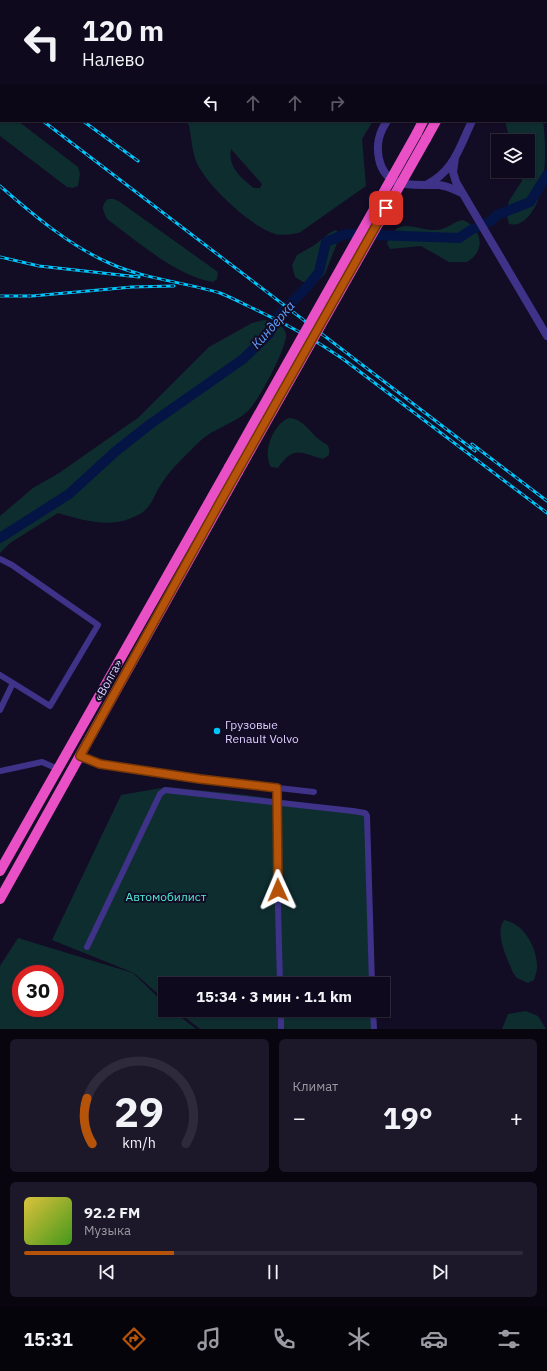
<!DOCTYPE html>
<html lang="ru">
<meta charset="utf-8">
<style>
:root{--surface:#0e091c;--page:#1c1729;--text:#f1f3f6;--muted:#9b9aa3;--line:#2e2a3b;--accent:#b45309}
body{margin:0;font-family:"IBM Plex Sans",sans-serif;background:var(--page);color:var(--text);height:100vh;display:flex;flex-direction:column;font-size:15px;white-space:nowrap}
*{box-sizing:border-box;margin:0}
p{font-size:13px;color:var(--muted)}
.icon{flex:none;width:22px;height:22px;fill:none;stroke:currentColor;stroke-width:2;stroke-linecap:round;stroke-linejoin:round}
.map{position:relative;height:1029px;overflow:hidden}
.details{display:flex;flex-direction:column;gap:10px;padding:10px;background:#08050f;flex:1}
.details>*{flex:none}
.hud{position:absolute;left:0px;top:0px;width:547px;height:122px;box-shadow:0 1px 3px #0004,0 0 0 1px var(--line);background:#0e091c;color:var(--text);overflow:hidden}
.fabs{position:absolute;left:491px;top:134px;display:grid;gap:8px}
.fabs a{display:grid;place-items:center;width:44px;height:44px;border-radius:0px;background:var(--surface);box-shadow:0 1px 3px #0004,0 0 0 1px var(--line);font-size:20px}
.speed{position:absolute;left:12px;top:965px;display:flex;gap:8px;font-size:20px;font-weight:700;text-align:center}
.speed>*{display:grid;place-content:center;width:52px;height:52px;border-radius:50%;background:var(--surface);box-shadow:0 1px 3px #0004,0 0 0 1px var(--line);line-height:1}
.speed .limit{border:6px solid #d22;background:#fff;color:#111}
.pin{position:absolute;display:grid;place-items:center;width:34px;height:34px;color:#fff;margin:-17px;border-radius:8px;box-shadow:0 2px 6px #0006}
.me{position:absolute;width:44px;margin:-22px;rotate:359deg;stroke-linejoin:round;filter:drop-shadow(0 0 3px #0008)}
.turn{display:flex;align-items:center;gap:14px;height:84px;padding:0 16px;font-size:18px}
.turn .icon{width:52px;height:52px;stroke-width:2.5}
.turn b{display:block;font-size:28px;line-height:34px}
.lanes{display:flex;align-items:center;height:38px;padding:0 16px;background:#0003;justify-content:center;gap:20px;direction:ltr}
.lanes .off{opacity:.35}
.big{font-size:30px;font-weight:800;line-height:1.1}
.details .card{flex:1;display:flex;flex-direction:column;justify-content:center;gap:6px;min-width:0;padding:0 14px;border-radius:6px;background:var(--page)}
.details .dial{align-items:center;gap:0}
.dial svg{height:104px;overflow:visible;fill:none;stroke:var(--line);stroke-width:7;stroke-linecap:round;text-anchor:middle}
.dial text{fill:var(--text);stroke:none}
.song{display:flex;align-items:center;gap:12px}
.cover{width:48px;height:48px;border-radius:6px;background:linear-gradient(135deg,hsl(50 70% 55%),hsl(100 70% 35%))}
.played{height:4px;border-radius:2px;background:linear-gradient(90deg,var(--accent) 30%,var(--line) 30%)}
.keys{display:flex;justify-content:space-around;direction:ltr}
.heat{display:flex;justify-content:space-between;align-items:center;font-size:22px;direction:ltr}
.details .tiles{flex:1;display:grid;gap:10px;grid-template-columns:1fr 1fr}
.card:last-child{grid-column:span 2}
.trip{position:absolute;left:158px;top:977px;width:232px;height:40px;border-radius:0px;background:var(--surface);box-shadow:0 1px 3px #0004,0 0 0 1px var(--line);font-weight:800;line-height:40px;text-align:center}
.tabs{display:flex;height:64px;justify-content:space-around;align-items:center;background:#06040b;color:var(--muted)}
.tabs .icon{width:28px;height:28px}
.tabs .current{color:var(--accent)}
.tabs b{font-size:18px;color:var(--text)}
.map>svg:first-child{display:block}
.green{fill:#0e2d2f;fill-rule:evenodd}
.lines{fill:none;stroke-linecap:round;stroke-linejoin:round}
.river{stroke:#041545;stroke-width:10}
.minor{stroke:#3f3289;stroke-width:6}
.tertiary{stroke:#3f3289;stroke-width:8}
.trunk{stroke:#e950c6;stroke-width:10}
.rail-casing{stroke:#00c5fa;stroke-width:3}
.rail{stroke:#130c25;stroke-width:1.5;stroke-dasharray:4.5;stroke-linecap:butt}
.trunk-bridge{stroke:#e950c6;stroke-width:10}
.route-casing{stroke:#753606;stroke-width:10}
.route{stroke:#b45309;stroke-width:7}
.poi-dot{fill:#00c5fa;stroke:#130c25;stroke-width:1.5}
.labels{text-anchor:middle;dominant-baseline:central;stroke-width:4;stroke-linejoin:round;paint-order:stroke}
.street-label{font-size:12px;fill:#dacfff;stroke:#130c25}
.poi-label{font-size:12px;fill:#dacfff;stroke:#130c25;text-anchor:start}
.park-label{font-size:12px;fill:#4fecd6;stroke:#130c25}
.water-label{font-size:13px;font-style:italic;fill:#5da2ff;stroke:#130c25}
</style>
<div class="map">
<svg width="547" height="1029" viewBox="0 0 547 1029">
<rect width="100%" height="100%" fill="#130c25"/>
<!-- green -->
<path class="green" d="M 97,0 L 426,0 L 427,1 L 98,1 Z
M 0,107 L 1,121 L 18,121 L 78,167 L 80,174 L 78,186 L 73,188 L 67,187 L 0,136 Z
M 185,121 L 373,121 L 362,139 L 366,186 L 299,233 C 291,234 283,236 275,234 C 251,227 205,184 196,161 C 192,150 191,136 189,125 ZM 231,149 L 262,184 L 260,188 L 254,188 C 240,177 228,167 231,149 Z
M 505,121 L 543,121 C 547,149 547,197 528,217 C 521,223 518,226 509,224 L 506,212 L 509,201 L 522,181 L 522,171 L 528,171 L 528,141 L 513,141 L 508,133 Z
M 108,199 L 114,199 L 120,202 L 218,272 L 217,279 L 213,282 C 176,276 137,241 107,219 C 103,210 100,206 108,199 Z
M 463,220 C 476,225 485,241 476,254 C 474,257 470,260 467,262 L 449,262 L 421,246 L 390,249 L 387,243 C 398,214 415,231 437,230 C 448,229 454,221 463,220 Z
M 336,230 L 340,235 L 325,274 L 317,282 L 305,283 L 295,277 L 292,265 L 297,255 L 313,246 L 331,232 Z
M 264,320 C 272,321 284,324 286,334 C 288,346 257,404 247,412 C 233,424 212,429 199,442 C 188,453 172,468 164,480 C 149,501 155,510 126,520 C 105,527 78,519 58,513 L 10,543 L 0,553 L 0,516 L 33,488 L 59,473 L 139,417 L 209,347 L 252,323 Z
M 289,418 C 304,419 309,432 320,440 C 323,443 326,443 328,446 C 330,449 329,452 329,455 L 323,459 C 300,453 294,445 278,468 L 271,467 C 262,453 273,424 289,418 Z
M 167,787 L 247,795 L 369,812 L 374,984 L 165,984 L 165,1000 L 134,973 L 52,940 L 121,795 Z
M 504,920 C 524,923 538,949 537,968 C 537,972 535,976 534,980 L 528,983 L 517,978 L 513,973 C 508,959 494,935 504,920 Z
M 18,938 L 133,973 L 165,1004 L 165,1010 L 172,1010 L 196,1029 L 0,1029 L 0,966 ZM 21,974 L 55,974 L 55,1008 L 21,1008 Z
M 176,1010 L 375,1010 L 375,1029 L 200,1029 Z
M 526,1011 L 538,1016 L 546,1029 L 502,1029 L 508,1014 Z"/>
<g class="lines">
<!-- river -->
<path class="river" d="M 0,538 L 69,494 L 116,451 L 149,425 L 243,359 L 269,334 L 279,315 L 307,287 L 319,272 L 326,242 L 346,234 L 459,238 L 471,230 L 491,221 L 497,215 L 530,202 L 547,175"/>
<!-- minor -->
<path class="minor" d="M 0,559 L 12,565 L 98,625 L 50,706 L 13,683
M 0,675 L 13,683 L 0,710
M 80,756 L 100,764 L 200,779 L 314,792
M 0,771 L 42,762 L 58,769
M 277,788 L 276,830 L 280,984
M 87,947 L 160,794 L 165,790 L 353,811 L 365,813 L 367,816 L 372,984
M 281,1010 L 281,1029
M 373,1010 L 374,1029"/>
<!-- tertiary -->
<path class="tertiary" d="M 467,1 L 468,0
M 534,1 L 534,0
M 546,26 L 547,25
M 387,121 C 379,133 376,144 379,159 C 386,191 415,184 439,185 C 448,186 455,190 462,193
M 455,158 L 453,172 L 456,182 L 547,336
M 426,185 C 454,171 459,148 472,121"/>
<!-- trunk -->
<path class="trunk" d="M 489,1 L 490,0
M 503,1 L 503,0
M 417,133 L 423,121
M 426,139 L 436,121
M 0,871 L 229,467
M 0,899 L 238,472"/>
<defs>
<path id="rail" d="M 0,61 L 1,62
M 0,89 L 1,89
M 43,121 L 475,451
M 83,121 L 138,161
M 0,186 C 32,214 70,246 109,263 C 144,279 184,282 220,293 C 230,297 240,302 250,307 C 283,322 314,339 343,359 L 547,513
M 0,257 L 39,266 L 139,277
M 0,296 L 32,296 L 132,287 L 174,286
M 472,444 L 547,501"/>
</defs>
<!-- rail casing -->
<use href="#rail" class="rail-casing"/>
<!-- rail -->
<use href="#rail" class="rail"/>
<!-- trunk-bridge -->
<path class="trunk-bridge" d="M 229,467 L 417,133
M 238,472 L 426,139"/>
</g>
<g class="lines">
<defs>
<path id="route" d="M 278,890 L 277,788 L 200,779 L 100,764 L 80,756 L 219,504 L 386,208"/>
</defs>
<!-- route casing -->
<use href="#route" class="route-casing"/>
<!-- route -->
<use href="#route" class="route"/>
</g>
<!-- markers -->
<circle class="poi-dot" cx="217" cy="731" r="4"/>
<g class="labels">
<!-- street labels -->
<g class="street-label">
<text transform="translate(108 680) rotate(-61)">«Волга»</text>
</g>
<!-- poi labels -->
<g class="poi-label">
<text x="225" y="724">Грузовые<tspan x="225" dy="14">Renault Volvo</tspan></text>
</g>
<!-- park labels -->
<g class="park-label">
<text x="166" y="896">Автомобилист</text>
</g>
<!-- water labels -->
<g class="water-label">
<text transform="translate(273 325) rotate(-49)">Киндерка</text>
</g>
</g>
</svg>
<div class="fabs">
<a><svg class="icon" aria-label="layers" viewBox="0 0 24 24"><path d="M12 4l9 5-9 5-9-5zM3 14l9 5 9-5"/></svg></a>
</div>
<div class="speed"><div class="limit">30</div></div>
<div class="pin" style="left:386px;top:208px;background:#d93025"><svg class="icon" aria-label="arrive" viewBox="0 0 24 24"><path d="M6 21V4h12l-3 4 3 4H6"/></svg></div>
<svg class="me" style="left:278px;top:890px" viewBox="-20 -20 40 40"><path d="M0-17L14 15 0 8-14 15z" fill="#b45309" stroke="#fff" stroke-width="4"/></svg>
<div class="trip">15:34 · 3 мин · 1.1 km</div>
<div class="hud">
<div class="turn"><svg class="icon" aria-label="left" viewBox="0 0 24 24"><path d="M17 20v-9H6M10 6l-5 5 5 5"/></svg><div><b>120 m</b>Налево</div></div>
<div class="lanes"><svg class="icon" aria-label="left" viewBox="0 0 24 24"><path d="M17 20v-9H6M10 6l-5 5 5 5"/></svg><svg class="icon off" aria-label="ahead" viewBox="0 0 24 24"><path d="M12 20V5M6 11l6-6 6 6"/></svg><svg class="icon off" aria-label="ahead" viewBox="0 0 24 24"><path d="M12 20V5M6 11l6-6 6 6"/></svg><svg class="icon off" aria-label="right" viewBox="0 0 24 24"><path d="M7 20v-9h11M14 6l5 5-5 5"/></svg></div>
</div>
</div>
<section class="details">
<div class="tiles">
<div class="card dial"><svg viewBox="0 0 100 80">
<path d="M14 69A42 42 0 1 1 86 69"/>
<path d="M14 69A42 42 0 0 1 10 34" stroke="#b45309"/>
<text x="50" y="56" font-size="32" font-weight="700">29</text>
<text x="50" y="72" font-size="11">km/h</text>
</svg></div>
<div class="card"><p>Климат</p>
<div class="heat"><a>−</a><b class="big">19°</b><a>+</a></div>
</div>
<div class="card">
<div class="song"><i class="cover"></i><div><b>92.2 FM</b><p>Музыка</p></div></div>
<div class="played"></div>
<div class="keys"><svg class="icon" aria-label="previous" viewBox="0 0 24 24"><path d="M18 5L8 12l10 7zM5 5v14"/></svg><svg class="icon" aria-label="pause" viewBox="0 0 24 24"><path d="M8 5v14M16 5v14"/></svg><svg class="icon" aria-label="next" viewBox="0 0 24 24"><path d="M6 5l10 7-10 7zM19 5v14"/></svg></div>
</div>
</div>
</section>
<nav class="tabs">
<b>15:31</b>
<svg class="icon current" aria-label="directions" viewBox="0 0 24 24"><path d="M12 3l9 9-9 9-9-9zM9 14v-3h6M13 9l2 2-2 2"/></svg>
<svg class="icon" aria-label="music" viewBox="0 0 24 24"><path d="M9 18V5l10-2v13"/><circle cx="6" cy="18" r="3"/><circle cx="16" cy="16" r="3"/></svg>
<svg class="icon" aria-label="phone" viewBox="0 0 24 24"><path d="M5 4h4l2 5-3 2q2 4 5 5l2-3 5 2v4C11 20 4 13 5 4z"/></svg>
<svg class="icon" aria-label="climate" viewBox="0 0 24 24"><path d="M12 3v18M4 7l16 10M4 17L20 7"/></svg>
<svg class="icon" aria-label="car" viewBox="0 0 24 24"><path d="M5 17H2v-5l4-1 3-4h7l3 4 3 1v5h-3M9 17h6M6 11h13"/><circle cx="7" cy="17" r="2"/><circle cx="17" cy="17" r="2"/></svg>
<svg class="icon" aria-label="filters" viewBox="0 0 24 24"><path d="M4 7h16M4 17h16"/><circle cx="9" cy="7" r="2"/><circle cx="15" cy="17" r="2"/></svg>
</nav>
